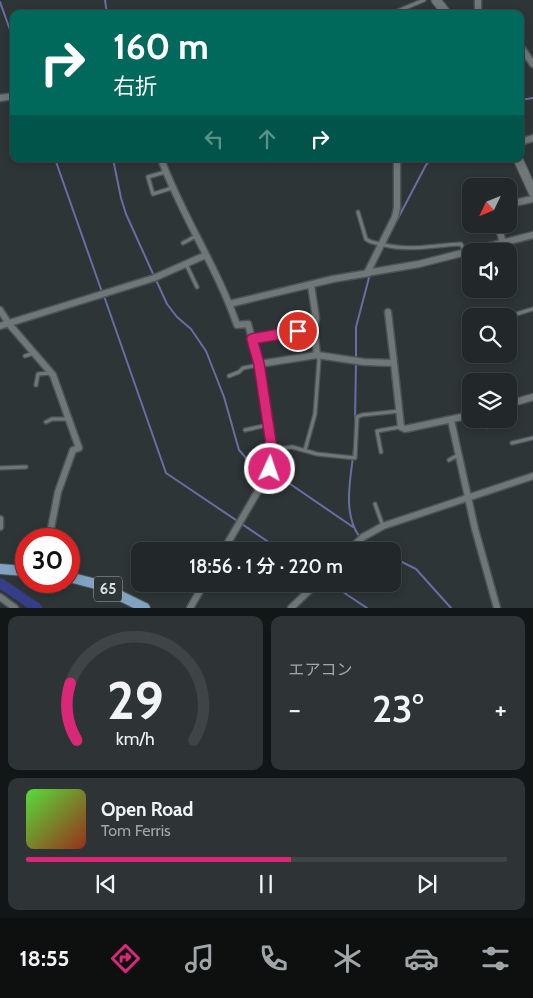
<!DOCTYPE html>
<html lang="ja">
<meta charset="utf-8">
<style>
:root{--surface:#222829;--page:#2e3435;--text:#f1f3f6;--muted:#a2a6a8;--line:#3f4446;--accent:#db2777}
body{margin:0;font-family:Cabin,"Noto Sans JP",sans-serif;background:var(--page);color:var(--text);height:100vh;display:flex;flex-direction:column;font-size:19px;white-space:nowrap}
*{box-sizing:border-box;margin:0}
p{font-size:16px;color:var(--muted)}
.icon{flex:none;width:28px;height:28px;fill:none;stroke:currentColor;stroke-width:2;stroke-linecap:round;stroke-linejoin:round}
.map{position:relative;height:608px;overflow:hidden}
.panel{display:flex;flex-direction:column;gap:8px;padding:8px;background:#131617;flex:1}
.panel>*{flex:none}
.top-card{position:absolute;left:10px;top:10px;width:514px;height:152px;border-radius:10px;box-shadow:0 2px 8px #0003,0 0 0 1px var(--line);background:#00695c;color:#fff;overflow:hidden}
.needle{width:32px;rotate:227deg}
.buttons{position:absolute;left:462px;top:178px;display:grid;gap:10px}
.buttons a{display:grid;place-items:center;width:55px;height:55px;border-radius:10px;background:var(--surface);box-shadow:0 2px 8px #0003,0 0 0 1px var(--line);font-size:25px}
.speed{position:absolute;left:15px;top:528px;display:flex;gap:10px;font-size:25px;font-weight:700;text-align:center}
.speed>*{display:grid;place-content:center;width:65px;height:65px;border-radius:50%;background:var(--surface);box-shadow:0 2px 8px #0003,0 0 0 1px var(--line);line-height:1}
.speed .limit{border:8px solid #d22;background:#fff;color:#111}
.pin{position:absolute;display:grid;place-items:center;width:42px;height:42px;color:#fff;margin:-21px;border:2px solid #fff;border-radius:50%;box-shadow:0 1px 5px #0007}
.me{position:absolute;width:55px;margin:-28px;rotate:3deg;stroke-linejoin:round;filter:drop-shadow(0 0 4px #0008)}
.turn{display:flex;align-items:center;gap:18px;height:105px;padding:0 20px;font-size:22px}
.turn .icon{width:65px;height:65px;stroke-width:2.5}
.turn b{display:block;font-size:35px;line-height:42px}
.lanes{display:flex;align-items:center;height:48px;padding:0 20px;background:#0003;justify-content:center;gap:25px;direction:ltr}
.lanes .off{opacity:.35}
.big{font-size:38px;font-weight:600;line-height:1.1}
.panel .card{flex:1;display:flex;flex-direction:column;justify-content:center;gap:8px;min-width:0;padding:0 18px;border-radius:10px;background:var(--page)}
.panel .dial{align-items:center;gap:0}
.dial svg{height:130px;overflow:visible;fill:none;stroke:var(--line);stroke-width:7;stroke-linecap:round;text-anchor:middle}
.dial text{fill:var(--text);stroke:none}
.song{display:flex;align-items:center;gap:15px}
.cover{width:60px;height:60px;border-radius:8px;background:linear-gradient(135deg,hsl(110 70% 55%),hsl(10 70% 35%))}
.played{height:5px;border-radius:2px;background:linear-gradient(90deg,var(--accent) 55%,var(--line) 55%)}
.keys{display:flex;justify-content:space-around;direction:ltr}
.heat{display:flex;justify-content:space-between;align-items:center;font-size:28px;direction:ltr}
.panel .tiles{flex:1;display:grid;gap:8px;grid-template-columns:1fr 1fr}
.card:last-child{grid-column:span 2}
.trip{position:absolute;left:131px;top:542px;width:270px;height:50px;border-radius:10px;background:var(--surface);box-shadow:0 2px 8px #0003,0 0 0 1px var(--line);font-weight:600;line-height:50px;text-align:center}
.tab-bar{display:flex;height:80px;justify-content:space-around;align-items:center;background:#0e1010;color:var(--muted)}
.tab-bar .icon{width:35px;height:35px}
.tab-bar .current{color:var(--accent)}
.tab-bar b{font-size:22px;color:var(--text)}
.map>svg:first-child{display:block}
.lines{fill:none;stroke-linecap:round;stroke-linejoin:round}
.stream{stroke:#686ea3;stroke-width:2}
.river{stroke:#373e89;stroke-width:10}
.lane-casing{stroke:#4c5355;stroke-width:5.5}
.street-casing{stroke:#4c5355;stroke-width:9}
.secondary-casing{stroke:#4c5355;stroke-width:11}
.primary-casing{stroke:#4c5355;stroke-width:12}
.lane{stroke:#6f7779;stroke-width:3}
.street{stroke:#6f7779;stroke-width:6}
.secondary{stroke:#6f7779;stroke-width:9}
.primary{stroke:#7fa3c1;stroke-width:10}
.route-casing{stroke:#8e194d;stroke-width:12}
.route{stroke:#db2777;stroke-width:9}
.labels{text-anchor:middle;dominant-baseline:central;stroke-width:5;stroke-linejoin:round;paint-order:stroke}
.shield{fill:#2d3537;stroke:#a7acae;stroke-width:1}
.shield-label{font-size:15px;font-weight:bold;fill:#dbdfe1}
</style>
<div class="map">
<svg width="533" height="608" viewBox="0 0 533 608">
<rect width="100%" height="100%" fill="#2d3537"/>
<g class="lines">
<!-- stream -->
<path class="stream" d="M 105,0 L 107,14
M 0,2 L 14,41
M 520,100 L 533,98
M 55,159 L 102,292
M 113,159 L 121,198 L 126,214 L 154,276
M 384,245 L 426,165 L 431,159
M 156,280 L 167,304 L 177,317 L 191,329 L 206,351 L 224,397 L 239,450 L 246,458 L 255,465 L 277,475 L 353,527
M 104,296 L 166,473 L 282,551
M 356,357 L 356,327 L 370,274
M 355,422 L 356,362
M 354,449 C 351,476 342,512 359,536
M 363,541 L 382,551
M 392,557 L 416,569 L 451,608
M 331,584 L 367,608"/>
<!-- river -->
<path class="river" d="M 0,583 L 37,608"/>
<defs>
<path id="lane" d="M 398,11 L 424,0
M 165,172 L 148,177 L 153,194 L 172,188
M 358,212 L 366,239 C 371,243 375,243 381,244 C 409,252 433,245 461,244 L 465,252
M 183,243 L 196,236
M 186,264 L 197,287
M 513,315 L 533,309
M 25,356 L 34,353
M 229,376 L 239,372 L 243,368 L 259,365
M 36,385 L 38,374 L 51,373
M 46,422 L 52,419 L 68,419
M 245,430 L 268,425
M 512,443 L 533,438
M 305,450 L 315,414 L 319,360 L 317,355
M 257,452 L 292,447 L 317,454 L 355,458 L 357,417 L 362,415 L 400,411
M 381,452 L 377,431 L 400,427
M 449,460 L 458,455
M 0,468 L 26,467
M 375,504 L 383,526"/>
<path id="street" d="M 478,14 L 478,0
M 490,14 L 497,14
M 520,46 L 533,64
M 0,98 L 14,96
M 520,142 L 533,138
M 161,159 C 182,216 217,267 237,325 L 248,324 L 259,364 L 271,443 L 272,461 L 268,474 L 223,551
M 509,204 L 533,199
M 468,214 L 471,213
M 498,224 L 503,243
M 372,272 L 419,264 L 533,235
M 367,273 L 395,217 L 397,208 L 397,159
M 311,285 L 316,318 L 314,328 L 317,355
M 229,304 L 333,279 L 369,273
M 0,310 L 9,324 L 53,375 L 79,448 L 73,450 L 58,492 L 49,539
M 388,312 L 394,363
M 0,326 L 154,278 L 206,255
M 252,339 L 314,328
M 259,364 L 317,355 L 364,362 L 394,363 L 401,427 L 405,429 L 471,415
M 509,404 L 533,397
M 485,419 L 487,425
M 451,420 L 475,529 L 497,608
M 0,519 L 0,527
M 348,551 L 363,537 L 383,526 L 533,476
M 0,597 L 15,608
M 190,608 L 204,584
M 291,608 L 316,584"/>
<path id="secondary" d="M 436,0 L 447,14
M 518,159 L 533,192"/>
<path id="primary" d="M 0,569 L 26,571
M 69,577 L 96,584 L 145,608"/>
</defs>
<!-- lane casing -->
<use href="#lane" class="lane-casing"/>
<!-- street casing -->
<use href="#street" class="street-casing"/>
<!-- secondary casing -->
<use href="#secondary" class="secondary-casing"/>
<!-- primary casing -->
<use href="#primary" class="primary-casing"/>
<!-- lane -->
<use href="#lane" class="lane"/>
<!-- street -->
<use href="#street" class="street"/>
<!-- secondary -->
<use href="#secondary" class="secondary"/>
<!-- primary -->
<use href="#primary" class="primary"/>
</g>
<g class="lines">
<defs>
<path id="route" d="M 270,469 L 272,455 L 271,443 L 259,364 L 252,339 L 298,331"/>
</defs>
<!-- route casing -->
<use href="#route" class="route-casing"/>
<!-- route -->
<use href="#route" class="route"/>
</g>
<g class="labels">
<!-- shield labels -->
<rect class="shield" x="94" y="576.5" width="28" height="25" rx="4"/>
<g class="shield-label">
<text x="108" y="589">65</text>
</g>
</g>
</svg>
<div class="buttons">
<a><svg class="needle" viewBox="-14 -14 28 28"><path d="M0-13l5 13h-10z" fill="#e53935"/><path d="M0 13l5-13h-10z" fill="#a2a6a8"/></svg></a>
<a><svg class="icon" aria-label="sound" viewBox="0 0 24 24"><path d="M4 9h4l5-4v14l-5-4H4zM17 9q2 3 0 6"/></svg></a>
<a><svg class="icon" aria-label="search" viewBox="0 0 24 24"><circle cx="10" cy="10" r="6"/><path d="M15 15l6 6"/></svg></a>
<a><svg class="icon" aria-label="layers" viewBox="0 0 24 24"><path d="M12 4l9 5-9 5-9-5zM3 14l9 5 9-5"/></svg></a>
</div>
<div class="speed"><div class="limit">30</div></div>
<div class="pin" style="left:298px;top:331px;background:#d93025"><svg class="icon" aria-label="arrive" viewBox="0 0 24 24"><path d="M6 21V4h12l-3 4 3 4H6"/></svg></div>
<svg class="me" style="left:270px;top:469px" viewBox="-20 -20 40 40"><circle r="17" fill="#db2777" stroke="#fff" stroke-width="3"/><path d="M0-11L8 9 0 5-8 9z" fill="#fff"/></svg>
<div class="trip">18:56 · 1 分 · 220 m</div>
<div class="top-card">
<div class="turn"><svg class="icon" aria-label="right" viewBox="0 0 24 24"><path d="M7 20v-9h11M14 6l5 5-5 5"/></svg><div><b>160 m</b>右折</div></div>
<div class="lanes"><svg class="icon off" aria-label="left" viewBox="0 0 24 24"><path d="M17 20v-9H6M10 6l-5 5 5 5"/></svg><svg class="icon off" aria-label="ahead" viewBox="0 0 24 24"><path d="M12 20V5M6 11l6-6 6 6"/></svg><svg class="icon" aria-label="right" viewBox="0 0 24 24"><path d="M7 20v-9h11M14 6l5 5-5 5"/></svg></div>
</div>
</div>
<section class="panel">
<div class="tiles">
<div class="card dial"><svg viewBox="0 0 100 80">
<path d="M14 69A42 42 0 1 1 86 69"/>
<path d="M14 69A42 42 0 0 1 10 34" stroke="#db2777"/>
<text x="50" y="56" font-size="32" font-weight="700">29</text>
<text x="50" y="72" font-size="11">km/h</text>
</svg></div>
<div class="card"><p>エアコン</p>
<div class="heat"><a>−</a><b class="big">23°</b><a>+</a></div>
</div>
<div class="card">
<div class="song"><i class="cover"></i><div><b>Open Road</b><p>Tom Ferris</p></div></div>
<div class="played"></div>
<div class="keys"><svg class="icon" aria-label="previous" viewBox="0 0 24 24"><path d="M18 5L8 12l10 7zM5 5v14"/></svg><svg class="icon" aria-label="pause" viewBox="0 0 24 24"><path d="M8 5v14M16 5v14"/></svg><svg class="icon" aria-label="next" viewBox="0 0 24 24"><path d="M6 5l10 7-10 7zM19 5v14"/></svg></div>
</div>
</div>
</section>
<nav class="tab-bar">
<b>18:55</b>
<svg class="icon current" aria-label="directions" viewBox="0 0 24 24"><path d="M12 3l9 9-9 9-9-9zM9 14v-3h6M13 9l2 2-2 2"/></svg>
<svg class="icon" aria-label="music" viewBox="0 0 24 24"><path d="M9 18V5l10-2v13"/><circle cx="6" cy="18" r="3"/><circle cx="16" cy="16" r="3"/></svg>
<svg class="icon" aria-label="phone" viewBox="0 0 24 24"><path d="M5 4h4l2 5-3 2q2 4 5 5l2-3 5 2v4C11 20 4 13 5 4z"/></svg>
<svg class="icon" aria-label="climate" viewBox="0 0 24 24"><path d="M12 3v18M4 7l16 10M4 17L20 7"/></svg>
<svg class="icon" aria-label="car" viewBox="0 0 24 24"><path d="M5 17H2v-5l4-1 3-4h7l3 4 3 1v5h-3M9 17h6M6 11h13"/><circle cx="7" cy="17" r="2"/><circle cx="17" cy="17" r="2"/></svg>
<svg class="icon" aria-label="filters" viewBox="0 0 24 24"><path d="M4 7h16M4 17h16"/><circle cx="9" cy="7" r="2"/><circle cx="15" cy="17" r="2"/></svg>
</nav>
